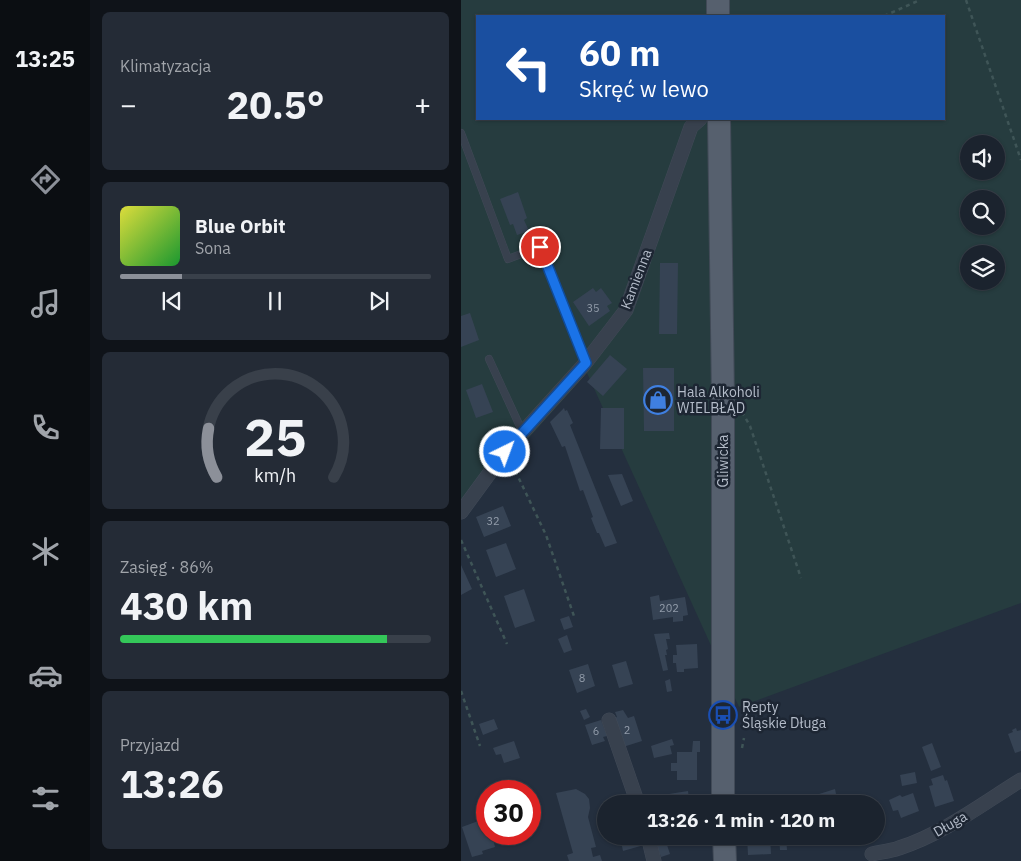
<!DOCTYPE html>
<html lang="pl">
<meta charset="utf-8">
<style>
:root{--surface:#1b232e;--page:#242b36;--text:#f1f3f6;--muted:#a0a4aa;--line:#39404a;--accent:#8c9099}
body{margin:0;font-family:"IBM Plex Sans",sans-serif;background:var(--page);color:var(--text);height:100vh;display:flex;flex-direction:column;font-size:19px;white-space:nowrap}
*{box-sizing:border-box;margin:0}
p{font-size:16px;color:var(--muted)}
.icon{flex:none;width:28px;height:28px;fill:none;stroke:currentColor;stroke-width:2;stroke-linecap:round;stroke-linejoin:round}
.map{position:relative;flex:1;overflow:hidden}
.panel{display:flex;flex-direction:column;gap:12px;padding:12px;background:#0f1319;width:371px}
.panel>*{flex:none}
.banner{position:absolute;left:15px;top:15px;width:469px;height:105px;border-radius:0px;box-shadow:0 1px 4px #0004,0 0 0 1px var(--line);background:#1a4fa0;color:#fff;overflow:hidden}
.fabs{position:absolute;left:499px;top:135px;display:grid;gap:10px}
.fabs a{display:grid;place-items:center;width:45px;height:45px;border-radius:50%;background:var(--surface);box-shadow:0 1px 4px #0004,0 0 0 1px var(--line);font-size:25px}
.speed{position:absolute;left:15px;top:780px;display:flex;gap:10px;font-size:25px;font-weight:700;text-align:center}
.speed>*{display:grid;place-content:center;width:65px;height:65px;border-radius:50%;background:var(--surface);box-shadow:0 1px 4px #0004,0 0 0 1px var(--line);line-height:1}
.speed .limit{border:8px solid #d22;background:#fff;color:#111}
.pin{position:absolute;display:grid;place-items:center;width:42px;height:42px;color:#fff;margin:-21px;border:2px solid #fff;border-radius:50%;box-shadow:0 1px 5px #0007}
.me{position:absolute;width:55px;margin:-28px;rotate:42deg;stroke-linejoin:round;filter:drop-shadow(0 0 4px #0008)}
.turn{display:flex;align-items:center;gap:18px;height:105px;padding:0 20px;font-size:22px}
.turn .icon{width:65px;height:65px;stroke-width:2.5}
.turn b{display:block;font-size:35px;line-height:42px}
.big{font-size:38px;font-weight:700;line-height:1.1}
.panel .widget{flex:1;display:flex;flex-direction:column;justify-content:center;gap:8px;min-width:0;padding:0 18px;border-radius:8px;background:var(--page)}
.panel .dial{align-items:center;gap:0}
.dial svg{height:130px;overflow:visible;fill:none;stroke:var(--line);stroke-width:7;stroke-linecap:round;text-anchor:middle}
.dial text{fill:var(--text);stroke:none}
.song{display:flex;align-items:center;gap:15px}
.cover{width:60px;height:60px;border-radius:8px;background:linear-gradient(135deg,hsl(60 70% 55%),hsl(130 70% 35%))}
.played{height:5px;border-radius:2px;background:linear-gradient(90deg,var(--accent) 20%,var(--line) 20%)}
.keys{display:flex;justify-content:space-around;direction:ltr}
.heat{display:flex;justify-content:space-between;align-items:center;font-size:28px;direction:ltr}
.charge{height:8px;border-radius:4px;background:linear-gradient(90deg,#34c759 86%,var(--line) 0)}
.trip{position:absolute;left:136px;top:795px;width:288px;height:50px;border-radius:25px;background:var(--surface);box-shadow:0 1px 4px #0004,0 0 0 1px var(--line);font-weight:700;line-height:50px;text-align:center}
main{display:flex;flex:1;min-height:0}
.tabs{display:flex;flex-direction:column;width:90px;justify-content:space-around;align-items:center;background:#0b0e12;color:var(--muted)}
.tabs .icon{width:35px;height:35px}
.tabs .on{color:var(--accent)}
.tabs b{font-size:22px;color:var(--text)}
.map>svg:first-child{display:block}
.green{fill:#263c3f;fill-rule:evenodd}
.building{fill:#364354}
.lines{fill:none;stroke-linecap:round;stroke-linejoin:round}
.lane-casing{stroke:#414a57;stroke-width:8}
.street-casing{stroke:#414a57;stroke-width:15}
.primary-casing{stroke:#414a57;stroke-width:24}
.path{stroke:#3f5557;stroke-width:2.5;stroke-dasharray:4 4;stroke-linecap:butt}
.lane{stroke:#38414e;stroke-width:7}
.street{stroke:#38414e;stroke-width:14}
.primary{stroke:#56606e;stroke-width:22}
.route-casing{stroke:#114b97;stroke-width:12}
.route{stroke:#1a73e8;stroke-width:9}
.labels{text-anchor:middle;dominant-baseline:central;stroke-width:5;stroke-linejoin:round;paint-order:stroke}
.number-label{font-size:11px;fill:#929caa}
.street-label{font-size:14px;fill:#b4bcc9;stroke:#1d2633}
.poi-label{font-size:14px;fill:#b4bcc9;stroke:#1d2633;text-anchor:start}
</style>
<main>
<nav class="tabs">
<b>13:25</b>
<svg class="icon on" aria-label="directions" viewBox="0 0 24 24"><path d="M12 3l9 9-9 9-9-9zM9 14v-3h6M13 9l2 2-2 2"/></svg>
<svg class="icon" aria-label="music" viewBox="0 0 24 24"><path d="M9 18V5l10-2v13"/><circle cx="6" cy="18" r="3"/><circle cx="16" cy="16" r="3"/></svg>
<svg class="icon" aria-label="phone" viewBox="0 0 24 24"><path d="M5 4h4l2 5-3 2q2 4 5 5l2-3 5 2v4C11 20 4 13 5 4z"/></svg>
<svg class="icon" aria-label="climate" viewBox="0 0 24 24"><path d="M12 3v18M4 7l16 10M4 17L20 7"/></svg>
<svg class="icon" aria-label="car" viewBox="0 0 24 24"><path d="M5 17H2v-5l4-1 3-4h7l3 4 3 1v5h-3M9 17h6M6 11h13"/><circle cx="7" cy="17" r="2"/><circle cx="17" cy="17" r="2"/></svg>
<svg class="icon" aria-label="filters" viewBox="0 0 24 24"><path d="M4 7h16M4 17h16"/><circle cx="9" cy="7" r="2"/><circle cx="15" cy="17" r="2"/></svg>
</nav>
<section class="panel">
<div class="widget"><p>Klimatyzacja</p>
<div class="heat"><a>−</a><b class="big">20.5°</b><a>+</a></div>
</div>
<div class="widget">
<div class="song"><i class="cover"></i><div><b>Blue Orbit</b><p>Sona</p></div></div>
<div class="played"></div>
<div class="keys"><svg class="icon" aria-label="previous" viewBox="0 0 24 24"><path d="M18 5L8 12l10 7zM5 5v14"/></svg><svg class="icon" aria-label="pause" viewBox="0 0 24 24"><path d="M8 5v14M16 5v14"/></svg><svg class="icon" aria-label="next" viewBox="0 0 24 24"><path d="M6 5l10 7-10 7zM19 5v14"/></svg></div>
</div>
<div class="widget dial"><svg viewBox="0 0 100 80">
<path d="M14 69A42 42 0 1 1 86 69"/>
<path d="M14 69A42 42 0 0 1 9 39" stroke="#8c9099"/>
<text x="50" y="56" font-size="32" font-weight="700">25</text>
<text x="50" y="72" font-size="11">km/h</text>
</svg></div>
<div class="widget"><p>Zasięg · 86%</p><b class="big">430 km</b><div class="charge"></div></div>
<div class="widget"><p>Przyjazd</p><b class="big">13:26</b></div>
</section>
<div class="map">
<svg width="560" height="861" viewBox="0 0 560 861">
<rect width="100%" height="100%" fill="#242f3e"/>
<!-- green -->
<path class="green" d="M 0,0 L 560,0 L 560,603 L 278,707 L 126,373 L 14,498 L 0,519 ZM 16,16 L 482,16 L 482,119 L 16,119 ZM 508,144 L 535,144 L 535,171 L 508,171 ZM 508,199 L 535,199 L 535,226 L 508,226 ZM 508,254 L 535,254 L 535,281 L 508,281 Z"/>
<!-- building -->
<path class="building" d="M 57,192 L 66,218 L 63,220 L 68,231 L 56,235 L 52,224 L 49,225 L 39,199 Z
M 199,263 L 217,263 L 216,334 L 198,334 Z
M 132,288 L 135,292 L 140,288 L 151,303 L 146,306 L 149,311 L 128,326 L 112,302 Z
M 9,313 L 18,340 L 0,347 L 0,316 Z
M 149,355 L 166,369 L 142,396 L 126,382 Z
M 182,368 L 213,368 L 213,431 L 183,431 Z
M 21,384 L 32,412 L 15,418 L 5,390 Z
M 103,408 L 104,411 L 106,410 L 112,423 L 109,425 L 156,543 L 144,547 L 138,533 L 136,533 L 130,518 L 132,517 L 122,490 L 119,491 L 104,446 L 101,447 L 89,422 Z
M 140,408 L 163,408 L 163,449 L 139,449 Z
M 161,474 L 172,501 L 160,506 L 147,475 Z
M 42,506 L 50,526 L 23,537 L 15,517 Z
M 45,543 L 55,569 L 35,577 L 25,550 Z
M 0,565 L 11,589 L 0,595 Z
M 63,589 L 74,621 L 54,628 L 43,596 Z
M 198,595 L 199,601 L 224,597 L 227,615 L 222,616 L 222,621 L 212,622 L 212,617 L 192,620 L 189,597 Z
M 108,616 L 112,627 L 103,630 L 99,619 Z
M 208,633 L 209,639 L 205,639 L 207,649 L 205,650 L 206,655 L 204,655 L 207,670 L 202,671 L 193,634 Z
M 106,635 L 111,650 L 103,653 L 97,639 Z
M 236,644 L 237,668 L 223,669 L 223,672 L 216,672 L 215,663 L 212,663 L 212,655 L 216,655 L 215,645 Z
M 165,661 L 172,684 L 158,688 L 151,665 Z
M 127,664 L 134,686 L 116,693 L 108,670 Z
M 209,679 L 211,691 L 206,692 L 204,681 Z
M 125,709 L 129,717 L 123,720 L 119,711 Z
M 162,710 L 167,718 L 173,716 L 181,741 L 162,747 L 152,718 L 156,717 L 154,712 Z
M 33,719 L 37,729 L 22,735 L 18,724 Z
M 140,720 L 146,736 L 142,737 L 144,741 L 131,745 L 124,725 Z
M 555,728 L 556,731 L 560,730 L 560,751 L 554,753 L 547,734 L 552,732 L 551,730 Z
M 211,739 L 213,745 L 209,746 L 211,754 L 193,758 L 190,746 Z
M 53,741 L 59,758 L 43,763 L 40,754 L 35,755 L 32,748 Z
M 232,741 L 239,741 L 239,752 L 236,752 L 236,780 L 216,780 L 216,771 L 210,771 L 210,763 L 216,763 L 216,752 L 231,752 Z
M 471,743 L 480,767 L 470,771 L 461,747 Z
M 454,772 L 456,783 L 441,786 L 439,775 Z
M 482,775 L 484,781 L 486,780 L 493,801 L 474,807 L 468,786 L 472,785 L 470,779 Z
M 115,789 L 124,794 L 128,799 L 129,808 L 127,817 L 135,847 L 130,848 L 132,857 L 139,855 L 141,861 L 108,861 L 106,855 L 112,853 L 95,793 Z
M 374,789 L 377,804 L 357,804 L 355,795 Z
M 227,791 L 228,799 L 232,798 L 233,804 L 209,804 L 208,794 Z
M 452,793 L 458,811 L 440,818 L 437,810 L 432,811 L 428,800 L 439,795 L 441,797 Z
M 345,797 L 345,804 L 299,804 L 299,802 Z
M 20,820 L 24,829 L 26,828 L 26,834 L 31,834 L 34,847 L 21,851 L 22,854 L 11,857 L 1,827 Z
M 159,836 L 181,836 L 183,845 L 162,851 Z
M 190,836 L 203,836 L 209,854 L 200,857 L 195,843 Z
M 286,836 L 309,836 L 310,854 L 287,855 Z
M 318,836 L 325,836 L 326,850 L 319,850 Z
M 339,836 L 362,836 L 363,843 L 340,845 Z"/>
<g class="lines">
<defs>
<path id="lane" d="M 0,133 L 47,259 L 79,247 L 125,363
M 28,359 L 62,433"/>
<path id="street" d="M 0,512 L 44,452 L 122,366 L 165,310 L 230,127 L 239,119
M 148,720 L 177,804
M 187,836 L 193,861
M 411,854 C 420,852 430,851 438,848 C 482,834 521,804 560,780"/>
<path id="primary" d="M 257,0 L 257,16
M 258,119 L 262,398 L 262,804
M 263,836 L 264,861"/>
</defs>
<!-- lane casing -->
<use href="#lane" class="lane-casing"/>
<!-- street casing -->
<use href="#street" class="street-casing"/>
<!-- primary casing -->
<use href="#primary" class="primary-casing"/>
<!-- path -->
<path class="path" d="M 505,0 L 560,160
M 423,16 L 459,0
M 281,412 L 289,426 L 340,578
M 51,464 L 85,535 L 114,619
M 0,540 L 46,644
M 0,691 L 19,746
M 281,748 L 283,738"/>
<!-- lane -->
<use href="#lane" class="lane"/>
<!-- street -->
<use href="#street" class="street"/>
<!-- primary -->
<use href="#primary" class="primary"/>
</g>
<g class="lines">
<defs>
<path id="route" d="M 44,452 L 125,363 L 79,247"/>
</defs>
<!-- route casing -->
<use href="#route" class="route-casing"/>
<!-- route -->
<use href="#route" class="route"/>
</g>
<!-- icons -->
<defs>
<symbol id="shop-ring" viewBox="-11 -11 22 22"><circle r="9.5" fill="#1d2633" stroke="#3f7fe0" stroke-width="1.5"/><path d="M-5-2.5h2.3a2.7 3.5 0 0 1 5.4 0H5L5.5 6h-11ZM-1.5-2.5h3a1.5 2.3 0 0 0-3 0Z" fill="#3f7fe0"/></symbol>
<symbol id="bus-ring" viewBox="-11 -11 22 22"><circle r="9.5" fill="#1d2633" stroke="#1a4fb4" stroke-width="1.5"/><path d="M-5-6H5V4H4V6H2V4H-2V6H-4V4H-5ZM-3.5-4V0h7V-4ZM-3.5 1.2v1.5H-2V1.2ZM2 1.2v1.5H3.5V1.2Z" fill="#1a4fb4"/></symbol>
</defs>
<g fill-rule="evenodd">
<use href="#shop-ring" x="181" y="384" width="32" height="32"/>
<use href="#bus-ring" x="246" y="699" width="32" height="32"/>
</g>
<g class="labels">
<!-- number labels -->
<g class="number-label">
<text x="132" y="308">35</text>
<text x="32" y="521">32</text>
<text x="208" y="608">202</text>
<text x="121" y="678">8</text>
<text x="166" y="730">2</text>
<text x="135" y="731">6</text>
</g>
<!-- street labels -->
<g class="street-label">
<text transform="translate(175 279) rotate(-69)">Kamienna</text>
<text transform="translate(262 461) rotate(-90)">Gliwicka</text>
<text transform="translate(489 824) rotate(-30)">Długa</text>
</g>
<!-- poi labels -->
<g class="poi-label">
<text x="216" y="392">Hala Alkoholi<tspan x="216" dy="16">WIELBŁĄD</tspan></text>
<text x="281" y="707">Repty<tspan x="281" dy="16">Śląskie Długa</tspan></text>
</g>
</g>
</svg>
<div class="fabs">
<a><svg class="icon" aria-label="sound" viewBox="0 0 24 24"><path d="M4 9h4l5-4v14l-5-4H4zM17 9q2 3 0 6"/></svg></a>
<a><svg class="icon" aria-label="search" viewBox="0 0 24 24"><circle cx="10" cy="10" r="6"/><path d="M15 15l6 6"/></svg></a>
<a><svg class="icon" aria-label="layers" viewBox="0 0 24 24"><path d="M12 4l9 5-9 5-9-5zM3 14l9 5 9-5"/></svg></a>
</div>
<div class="speed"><div class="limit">30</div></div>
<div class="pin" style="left:79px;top:247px;background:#d93025"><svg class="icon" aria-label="arrive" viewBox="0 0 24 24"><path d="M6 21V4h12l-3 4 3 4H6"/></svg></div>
<svg class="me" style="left:44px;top:452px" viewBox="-20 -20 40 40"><circle r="17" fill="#1a73e8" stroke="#fff" stroke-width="3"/><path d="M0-11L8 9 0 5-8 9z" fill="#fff"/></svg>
<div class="trip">13:26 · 1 min · 120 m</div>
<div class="banner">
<div class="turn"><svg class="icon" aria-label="left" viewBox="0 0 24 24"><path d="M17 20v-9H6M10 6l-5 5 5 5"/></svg><div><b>60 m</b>Skręć w lewo</div></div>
</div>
</div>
</main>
